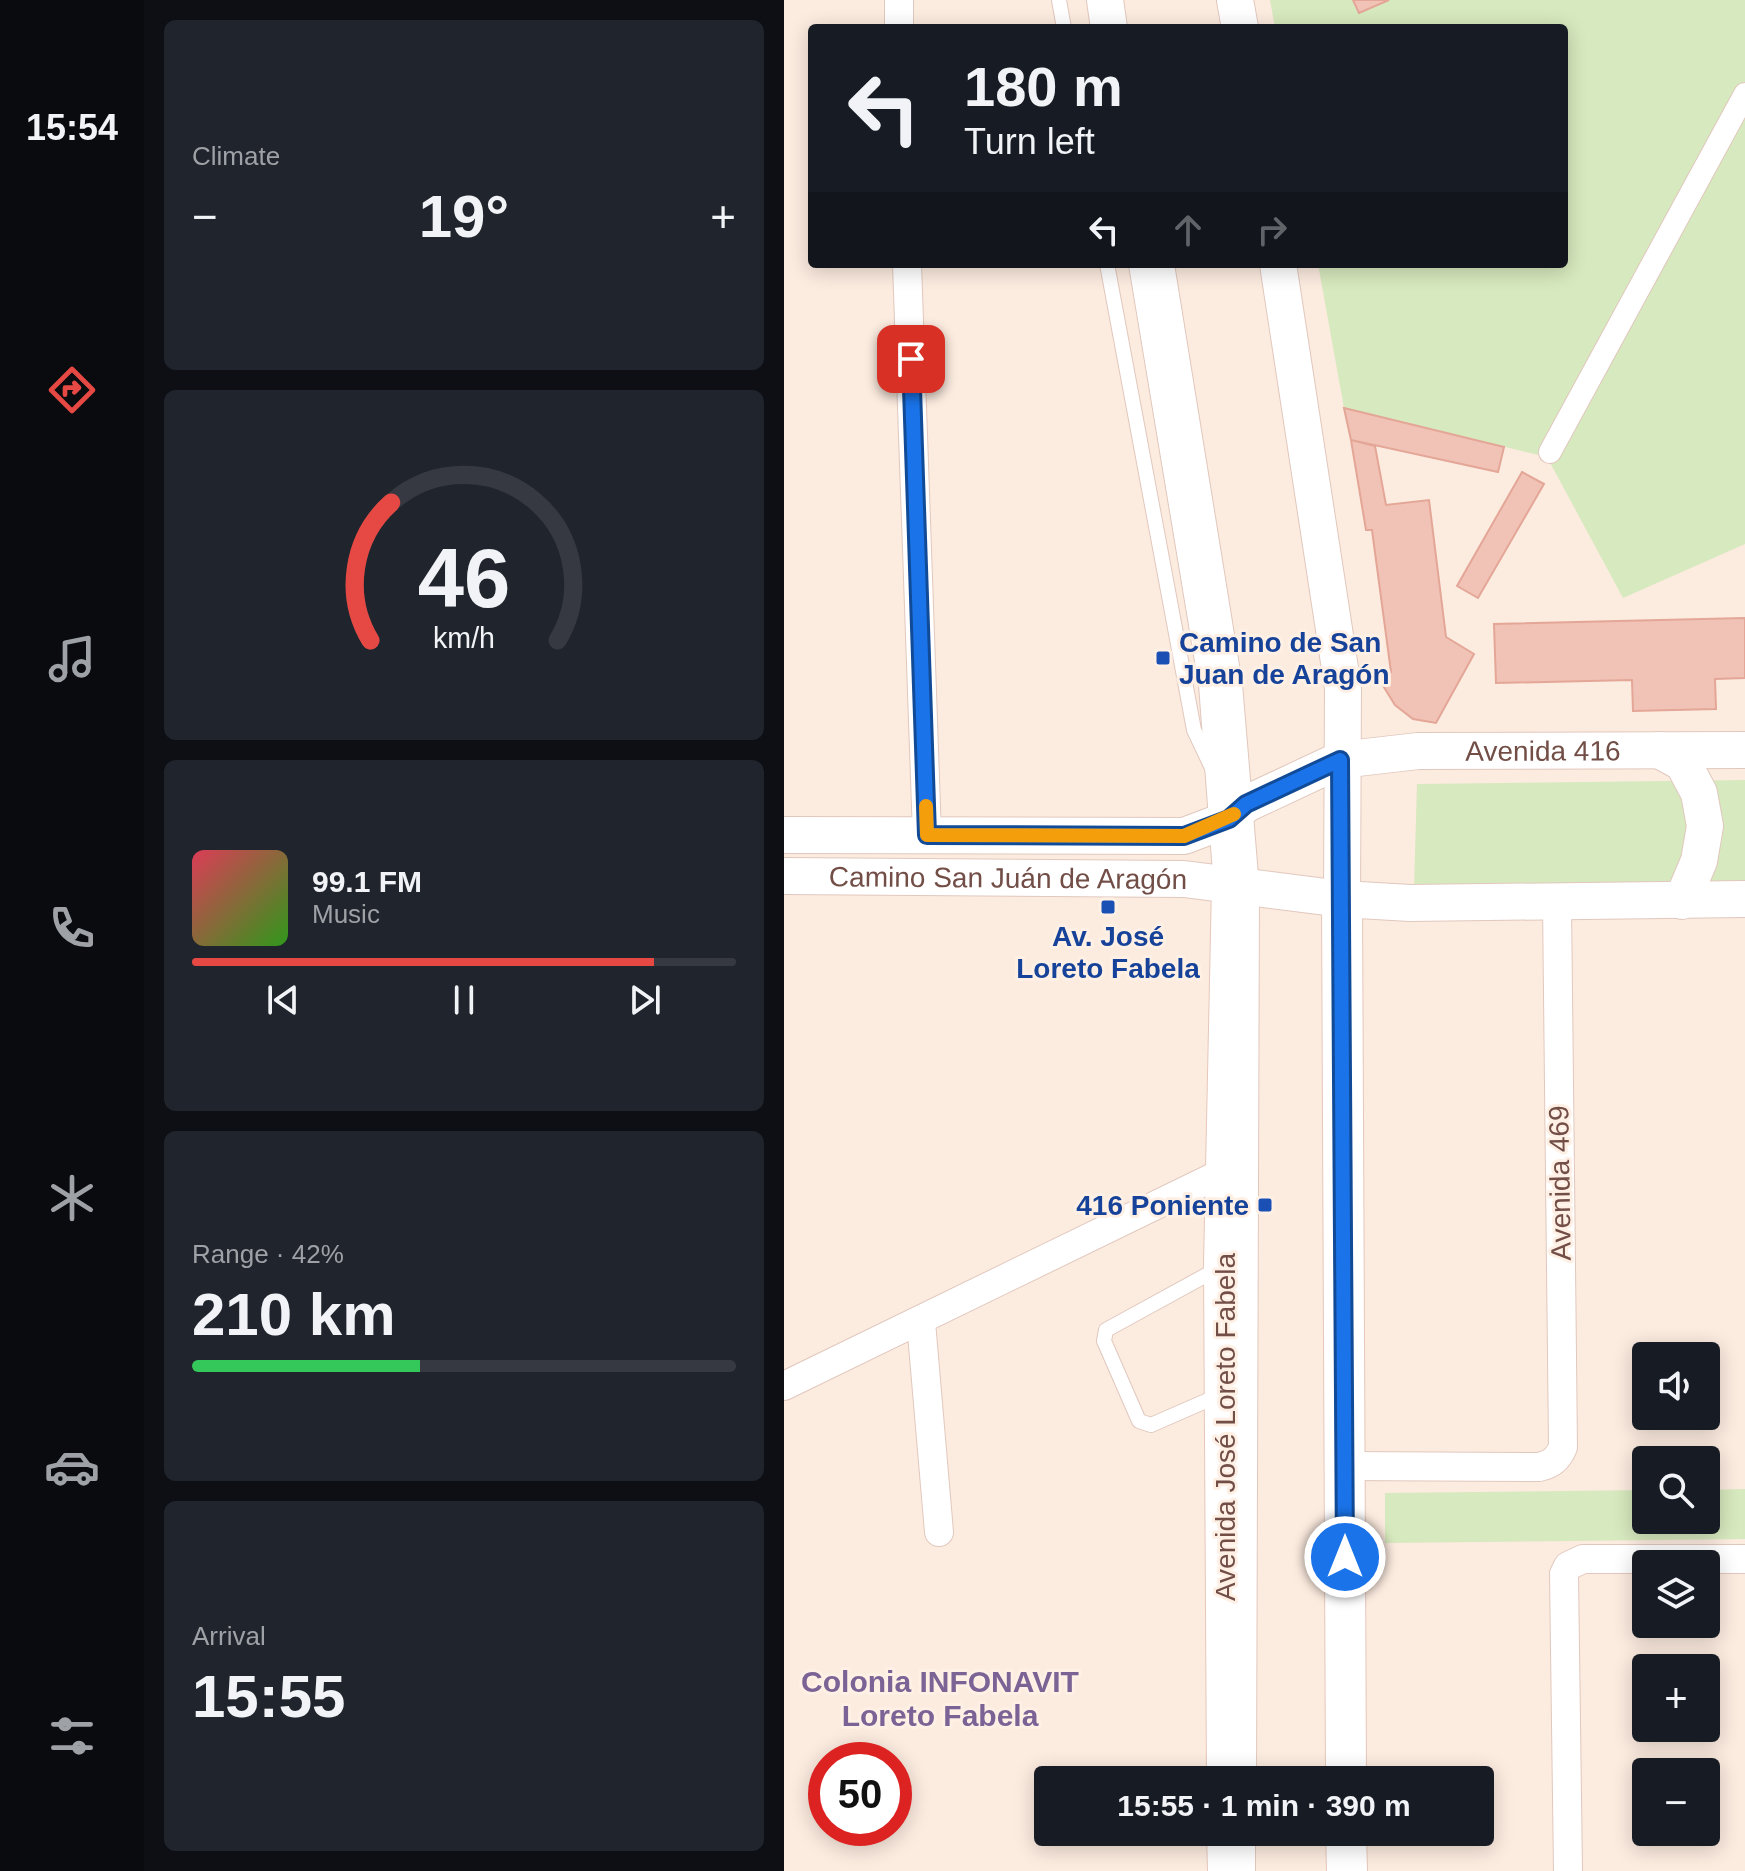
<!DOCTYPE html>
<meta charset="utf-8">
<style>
:root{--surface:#171b24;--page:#20242c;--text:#f1f3f6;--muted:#9ea1a6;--line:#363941;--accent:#e64944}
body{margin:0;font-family:Helvetica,sans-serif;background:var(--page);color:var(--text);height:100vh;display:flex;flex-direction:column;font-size:30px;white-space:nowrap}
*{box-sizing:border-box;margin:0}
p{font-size:26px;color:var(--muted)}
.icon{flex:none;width:44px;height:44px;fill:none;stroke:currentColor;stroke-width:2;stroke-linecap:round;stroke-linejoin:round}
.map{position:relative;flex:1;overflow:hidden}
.side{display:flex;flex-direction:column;gap:20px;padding:20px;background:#0d0f14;width:640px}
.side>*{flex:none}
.top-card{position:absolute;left:24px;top:24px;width:760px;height:244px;border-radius:8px;box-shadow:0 4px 20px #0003;background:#171b24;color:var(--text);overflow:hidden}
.controls{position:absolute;left:848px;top:1342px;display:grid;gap:16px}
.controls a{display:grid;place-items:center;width:88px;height:88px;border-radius:8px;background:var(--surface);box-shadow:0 4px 20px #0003;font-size:40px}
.speed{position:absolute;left:24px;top:1742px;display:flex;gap:16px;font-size:40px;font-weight:700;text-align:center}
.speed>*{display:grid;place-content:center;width:104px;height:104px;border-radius:50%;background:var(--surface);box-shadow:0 4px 20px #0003;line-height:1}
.speed .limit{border:12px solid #d22;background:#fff;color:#111}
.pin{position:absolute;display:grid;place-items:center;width:68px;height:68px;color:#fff;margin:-34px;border-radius:16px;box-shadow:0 4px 12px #0006}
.me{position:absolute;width:88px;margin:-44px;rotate:0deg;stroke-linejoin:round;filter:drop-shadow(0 0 6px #0008)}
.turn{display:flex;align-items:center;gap:28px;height:168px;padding:0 24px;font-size:36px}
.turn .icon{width:104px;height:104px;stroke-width:2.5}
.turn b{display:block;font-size:56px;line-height:68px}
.lanes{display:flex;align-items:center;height:76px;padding:0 24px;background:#0003;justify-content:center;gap:40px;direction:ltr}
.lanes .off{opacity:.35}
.big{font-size:60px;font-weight:700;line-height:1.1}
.side .tile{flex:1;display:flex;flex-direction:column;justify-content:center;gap:12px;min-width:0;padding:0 28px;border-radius:12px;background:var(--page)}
.side .dial{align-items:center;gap:0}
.dial svg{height:208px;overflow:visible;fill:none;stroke:var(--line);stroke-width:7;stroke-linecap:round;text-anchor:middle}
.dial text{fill:var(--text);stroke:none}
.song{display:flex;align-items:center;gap:24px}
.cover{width:96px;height:96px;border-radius:12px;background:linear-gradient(135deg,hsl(350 70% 55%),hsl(110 70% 35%))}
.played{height:8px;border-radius:4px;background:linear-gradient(90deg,var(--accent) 85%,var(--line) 85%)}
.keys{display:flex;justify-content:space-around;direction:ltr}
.heat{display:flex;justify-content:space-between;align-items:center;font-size:44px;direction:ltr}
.charge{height:12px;border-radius:6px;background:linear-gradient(90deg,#34c759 42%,var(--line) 0)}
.trip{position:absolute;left:250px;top:1766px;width:460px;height:80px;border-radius:8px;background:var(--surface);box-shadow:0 4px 20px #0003;font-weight:700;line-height:80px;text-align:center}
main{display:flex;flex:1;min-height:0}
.dock{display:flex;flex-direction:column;width:144px;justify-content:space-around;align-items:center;background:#090b0e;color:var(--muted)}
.dock .icon{width:56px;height:56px}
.dock .on{color:var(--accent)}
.dock b{font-size:36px;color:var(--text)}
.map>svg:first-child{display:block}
.green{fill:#d7e9be}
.building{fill:#f1c3b7;stroke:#e3a697;stroke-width:2}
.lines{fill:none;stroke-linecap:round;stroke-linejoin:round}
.service-casing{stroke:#e1c8be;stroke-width:16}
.pedestrian-casing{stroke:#e1c8be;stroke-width:24}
.minor-casing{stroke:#e1c8be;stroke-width:30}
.tertiary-casing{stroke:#e1c8be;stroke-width:38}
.secondary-casing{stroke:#e6c7bb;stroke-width:42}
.service{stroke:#fff;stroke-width:14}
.pedestrian{stroke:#fff;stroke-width:22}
.minor{stroke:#fff;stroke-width:28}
.tertiary{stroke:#fff;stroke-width:36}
.secondary{stroke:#fff;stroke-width:40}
.route-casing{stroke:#114b97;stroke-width:20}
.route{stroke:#1a73e8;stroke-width:14}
.slow{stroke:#f59e0b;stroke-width:14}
.transit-dot{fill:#1a4fb4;stroke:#fff0e5;stroke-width:3}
.labels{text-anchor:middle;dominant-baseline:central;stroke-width:6;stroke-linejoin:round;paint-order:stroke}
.transit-label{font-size:28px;font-weight:bold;fill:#164399;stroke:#fff0e5;text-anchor:start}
.street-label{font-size:28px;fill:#724e47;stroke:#fff0e5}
.neighbourhood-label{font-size:30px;font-weight:bold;fill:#7b6395;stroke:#fff0e5}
</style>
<main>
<nav class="dock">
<b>15:54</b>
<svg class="icon on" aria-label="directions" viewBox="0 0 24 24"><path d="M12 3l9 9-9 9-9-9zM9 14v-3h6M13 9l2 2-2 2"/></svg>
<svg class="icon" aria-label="music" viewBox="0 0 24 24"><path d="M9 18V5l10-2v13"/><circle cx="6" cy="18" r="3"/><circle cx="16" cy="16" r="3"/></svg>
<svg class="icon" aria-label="phone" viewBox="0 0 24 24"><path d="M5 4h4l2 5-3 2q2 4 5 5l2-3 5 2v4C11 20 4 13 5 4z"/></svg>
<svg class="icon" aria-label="climate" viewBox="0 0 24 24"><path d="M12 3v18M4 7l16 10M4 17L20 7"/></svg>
<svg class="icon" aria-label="car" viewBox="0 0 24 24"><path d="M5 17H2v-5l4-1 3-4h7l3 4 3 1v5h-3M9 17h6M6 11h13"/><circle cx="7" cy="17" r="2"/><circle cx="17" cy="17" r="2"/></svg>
<svg class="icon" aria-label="filters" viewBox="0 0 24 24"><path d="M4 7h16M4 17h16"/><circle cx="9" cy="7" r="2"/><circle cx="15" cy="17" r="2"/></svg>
</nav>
<section class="side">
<div class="tile"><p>Climate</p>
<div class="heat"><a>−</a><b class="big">19°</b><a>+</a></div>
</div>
<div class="tile dial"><svg viewBox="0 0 100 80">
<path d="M14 69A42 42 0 1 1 86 69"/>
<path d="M14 69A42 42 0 0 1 22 16" stroke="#e64944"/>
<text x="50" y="56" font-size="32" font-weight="700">46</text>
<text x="50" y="72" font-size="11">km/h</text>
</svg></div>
<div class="tile">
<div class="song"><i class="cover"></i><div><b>99.1 FM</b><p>Music</p></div></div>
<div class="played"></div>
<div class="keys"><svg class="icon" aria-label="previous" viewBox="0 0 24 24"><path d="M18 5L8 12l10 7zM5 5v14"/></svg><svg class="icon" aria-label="pause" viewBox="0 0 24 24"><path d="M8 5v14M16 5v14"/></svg><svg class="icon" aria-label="next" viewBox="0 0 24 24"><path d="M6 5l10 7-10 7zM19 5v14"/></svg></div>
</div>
<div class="tile"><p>Range · 42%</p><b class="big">210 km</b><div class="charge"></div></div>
<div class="tile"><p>Arrival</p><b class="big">15:55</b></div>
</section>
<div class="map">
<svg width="961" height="1871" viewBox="0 0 961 1871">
<rect width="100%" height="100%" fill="#fcebdf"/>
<!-- green -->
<path class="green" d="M 486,0 L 961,0 L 961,544 L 839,598 L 763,457 L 560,408 L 534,264 L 780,264 L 780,28 L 491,28 Z
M 961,780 L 961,887 L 630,890 L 633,784 Z
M 961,1489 L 961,1539 L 601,1543 L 601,1493 L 862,1490 L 862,1520 L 922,1520 L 922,1490 Z"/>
<!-- building -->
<path class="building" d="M 569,0 L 605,0 L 575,13 Z
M 560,408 L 720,447 L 714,472 L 567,440 Z
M 567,440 L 591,446 L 602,505 L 645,500 L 662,637 L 690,654 L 652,723 L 629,719 L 611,705 L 598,684 L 607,672 L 588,530 L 582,530 Z
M 738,472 L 760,484 L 694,598 L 673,586 Z
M 961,618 L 961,678 L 931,679 L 932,709 L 849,711 L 848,680 L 712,683 L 710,624 Z"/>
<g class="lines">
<defs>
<path id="service" d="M 275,0 L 280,28
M 323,264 L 410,730 L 428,768
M 383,264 L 451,684 L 468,887 L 465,1780
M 437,1267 L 322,1330 L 320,1341 L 355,1421 L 367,1425 L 438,1394
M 464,1871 L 464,1832"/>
<path id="pedestrian" d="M 766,452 L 961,94"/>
<path id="minor" d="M 115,0 L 115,28
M 123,264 L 143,835
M 137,1322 L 155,1532
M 0,1386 L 442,1171
M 560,1466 L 755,1467 C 768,1464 774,1459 779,1447 L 773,903
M 784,1871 L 780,1574 L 784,1566 L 799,1559 L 961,1559"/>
<g id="tertiary">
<path d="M 321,0 L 325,28"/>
<path d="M 451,0 L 456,28"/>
<path d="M 363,264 L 433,684 L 448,886"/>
<path d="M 494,264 L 559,688 L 558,899"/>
<path d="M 875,750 L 899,763 L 915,793 L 921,826 L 915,861 L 898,901"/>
<path id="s1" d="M 0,835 L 400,836 L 445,819 L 462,804 L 556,760 L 634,751 L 961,750"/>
<path id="s2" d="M 0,876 L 400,879 L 558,899 L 626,903 L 961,899"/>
</g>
<path id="secondary" d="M 558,899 L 562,1780
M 443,1780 L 440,1265 L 448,886
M 443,1832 L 444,1871
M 562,1832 L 563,1871"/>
</defs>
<!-- service casing -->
<use href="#service" class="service-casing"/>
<!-- pedestrian casing -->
<use href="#pedestrian" class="pedestrian-casing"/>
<!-- minor casing -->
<use href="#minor" class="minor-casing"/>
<!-- tertiary casing -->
<use href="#tertiary" class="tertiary-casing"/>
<!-- secondary casing -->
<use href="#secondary" class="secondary-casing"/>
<!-- service -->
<use href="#service" class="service"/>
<!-- pedestrian -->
<use href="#pedestrian" class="pedestrian"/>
<!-- minor -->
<use href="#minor" class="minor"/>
<!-- tertiary -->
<use href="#tertiary" class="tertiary"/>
<!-- secondary -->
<use href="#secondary" class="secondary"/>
</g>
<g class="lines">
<defs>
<path id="route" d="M 127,359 L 143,835 L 400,836 L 445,819 L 462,804 L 556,760 L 561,1557"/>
</defs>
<!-- route casing -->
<use href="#route" class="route-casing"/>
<!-- route -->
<use href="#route" class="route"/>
<!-- slow -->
<path class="slow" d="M 142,806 L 143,835 L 400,836 L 450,814"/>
</g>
<!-- markers -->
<g class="transit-dot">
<rect x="371" y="650" width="16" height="16" rx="4"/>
<rect x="316" y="899" width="16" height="16" rx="4"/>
<rect x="473" y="1197" width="16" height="16" rx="4"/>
</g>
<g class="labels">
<!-- transit labels -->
<g class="transit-label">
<text x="395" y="642">Camino de San<tspan x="395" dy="32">Juan de Aragón</tspan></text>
<text x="324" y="936" text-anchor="middle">Av. José<tspan x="324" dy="32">Loreto Fabela</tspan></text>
<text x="465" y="1205" text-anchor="end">416 Poniente</text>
</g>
<!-- street labels -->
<g class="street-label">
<text stroke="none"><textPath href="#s1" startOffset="778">Avenida 416</textPath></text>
<text stroke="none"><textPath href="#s2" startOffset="224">Camino San Juán de Aragón</textPath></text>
<text transform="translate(776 1183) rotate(-91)">Avenida 469</text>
<text transform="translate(441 1427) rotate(-90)">Avenida José Loreto Fabela</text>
</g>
<!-- neighbourhood labels -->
<g class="neighbourhood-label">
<text x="156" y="1681">Colonia INFONAVIT<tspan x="156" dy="34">Loreto Fabela</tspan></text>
</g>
</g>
</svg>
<div class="controls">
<a><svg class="icon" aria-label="sound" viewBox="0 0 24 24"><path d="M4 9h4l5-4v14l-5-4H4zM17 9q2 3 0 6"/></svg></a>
<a><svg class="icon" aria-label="search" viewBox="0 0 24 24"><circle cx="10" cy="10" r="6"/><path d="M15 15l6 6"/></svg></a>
<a><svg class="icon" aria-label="layers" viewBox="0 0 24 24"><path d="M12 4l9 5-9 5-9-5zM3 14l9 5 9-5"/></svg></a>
<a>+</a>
<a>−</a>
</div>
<div class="speed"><div class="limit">50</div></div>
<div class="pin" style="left:127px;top:359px;background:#d93025"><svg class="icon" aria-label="arrive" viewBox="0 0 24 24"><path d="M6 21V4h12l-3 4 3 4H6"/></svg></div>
<svg class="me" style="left:561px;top:1557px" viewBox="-20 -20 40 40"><circle r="17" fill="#1a73e8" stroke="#fff" stroke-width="3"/><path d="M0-11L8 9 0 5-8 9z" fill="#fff"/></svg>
<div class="trip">15:55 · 1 min · 390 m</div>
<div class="top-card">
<div class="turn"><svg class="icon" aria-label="left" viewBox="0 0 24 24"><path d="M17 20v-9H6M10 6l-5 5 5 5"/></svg><div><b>180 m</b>Turn left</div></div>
<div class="lanes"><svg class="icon" aria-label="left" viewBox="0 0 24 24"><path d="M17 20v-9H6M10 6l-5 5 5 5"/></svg><svg class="icon off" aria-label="ahead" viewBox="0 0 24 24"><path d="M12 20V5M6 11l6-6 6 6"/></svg><svg class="icon off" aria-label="right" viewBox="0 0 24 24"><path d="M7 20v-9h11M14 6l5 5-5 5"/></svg></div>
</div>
</div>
</main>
